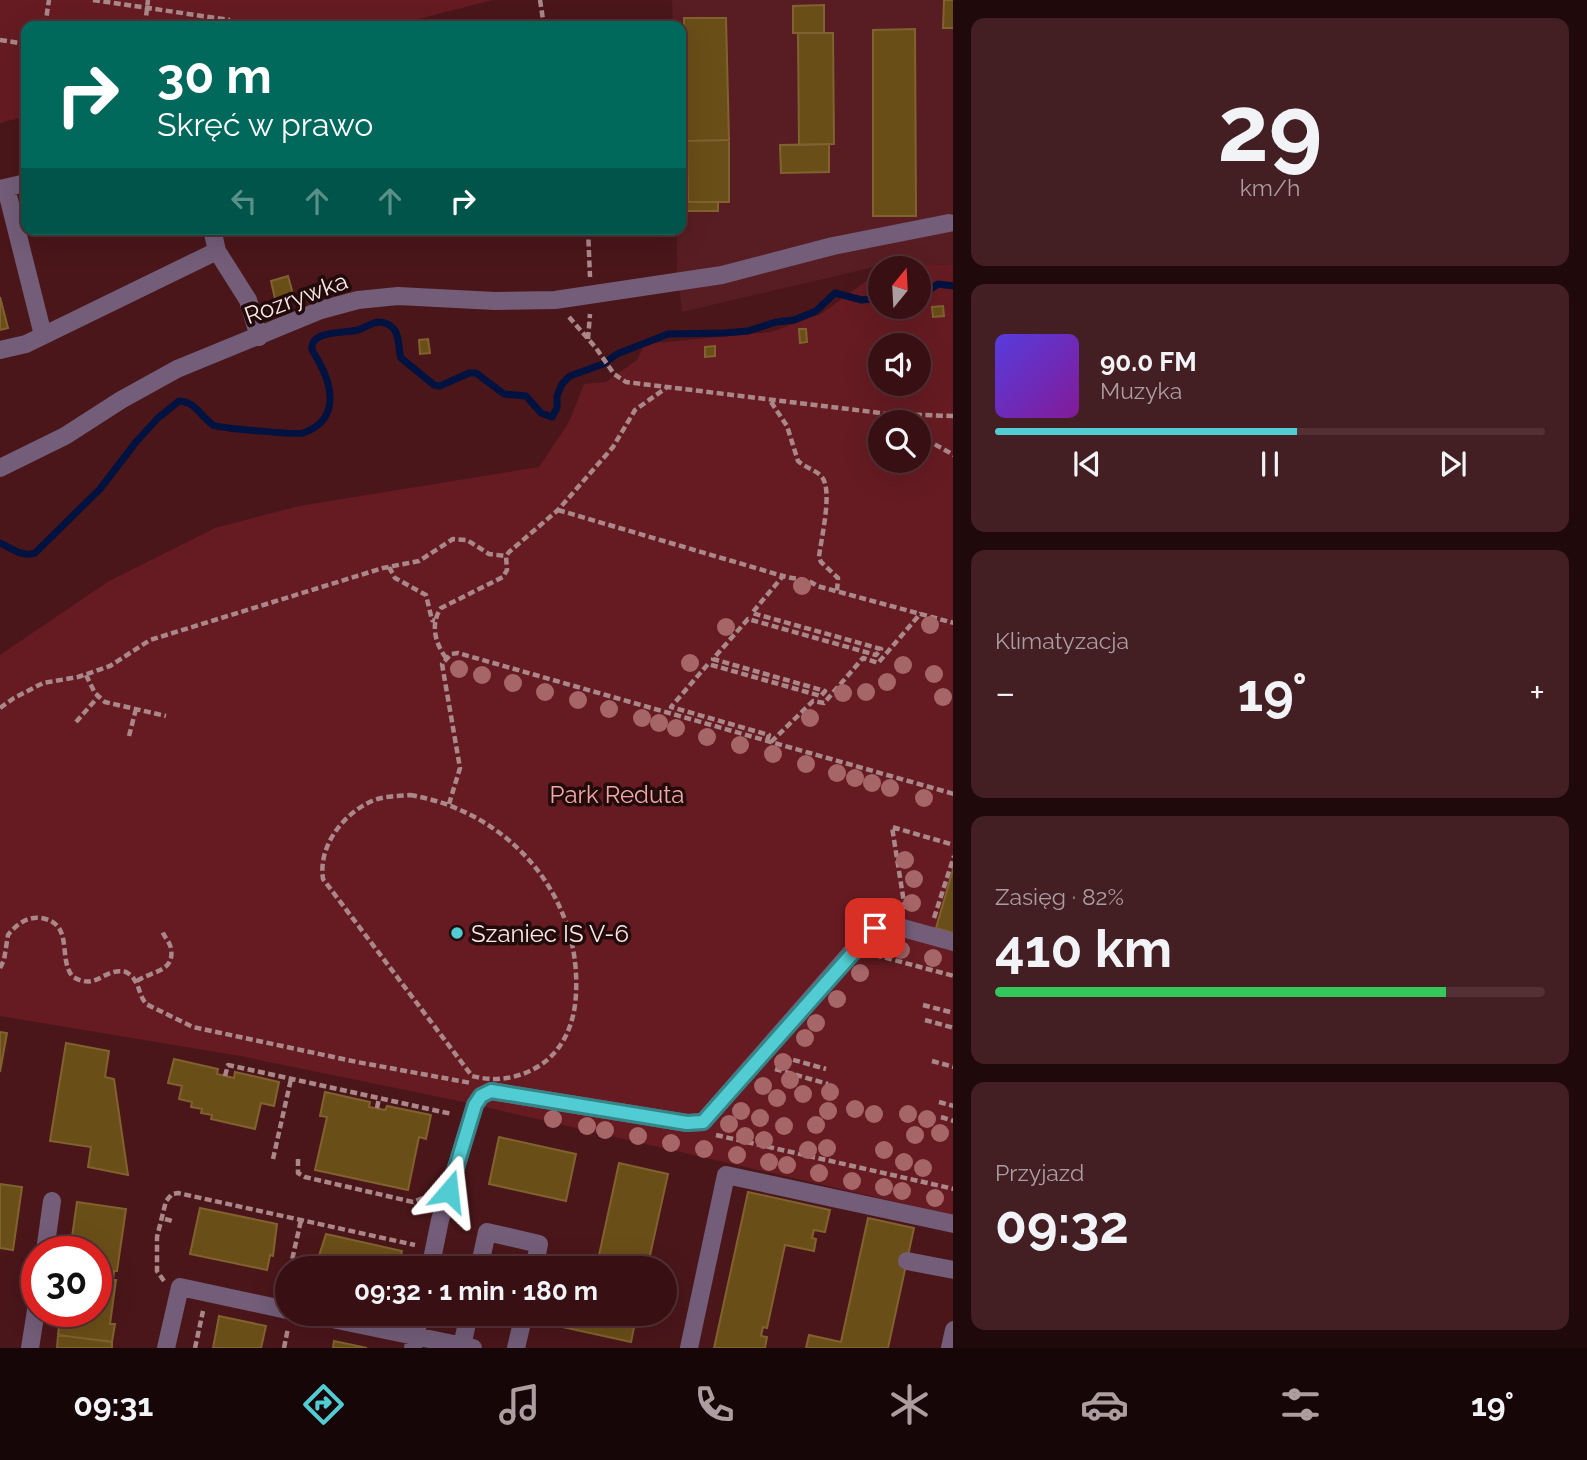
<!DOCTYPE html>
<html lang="pl">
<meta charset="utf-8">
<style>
:root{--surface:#381014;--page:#431e22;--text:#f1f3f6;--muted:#ab9da0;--line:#523034;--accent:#51ccd2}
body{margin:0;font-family:Raleway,sans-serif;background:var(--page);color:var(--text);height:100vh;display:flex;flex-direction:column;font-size:26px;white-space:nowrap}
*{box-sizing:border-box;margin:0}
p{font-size:23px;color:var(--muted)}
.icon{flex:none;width:38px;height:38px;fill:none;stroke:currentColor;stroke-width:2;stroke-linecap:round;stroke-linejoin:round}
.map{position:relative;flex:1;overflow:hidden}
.side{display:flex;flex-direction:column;gap:18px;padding:18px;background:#1f090b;width:634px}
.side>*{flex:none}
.hud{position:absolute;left:21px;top:21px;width:665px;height:214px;border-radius:14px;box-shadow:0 7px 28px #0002,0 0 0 2px var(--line);background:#00695c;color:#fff;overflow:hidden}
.needle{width:46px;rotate:18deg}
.controls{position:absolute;left:868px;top:256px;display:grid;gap:14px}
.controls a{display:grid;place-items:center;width:63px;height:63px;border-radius:50%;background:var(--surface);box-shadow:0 7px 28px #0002,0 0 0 2px var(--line);font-size:35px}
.speed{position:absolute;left:21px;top:1236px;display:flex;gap:14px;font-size:35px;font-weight:700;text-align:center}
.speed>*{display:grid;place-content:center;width:91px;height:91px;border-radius:50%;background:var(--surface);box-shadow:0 7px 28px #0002,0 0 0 2px var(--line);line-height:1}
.speed .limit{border:10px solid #d22;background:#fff;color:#111}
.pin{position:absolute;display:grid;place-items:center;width:60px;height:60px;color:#fff;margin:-30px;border-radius:14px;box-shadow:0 4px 10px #0006}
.me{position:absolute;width:77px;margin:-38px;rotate:17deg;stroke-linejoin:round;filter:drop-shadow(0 0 5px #0008)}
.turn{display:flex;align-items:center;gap:24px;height:147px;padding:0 21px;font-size:32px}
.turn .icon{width:91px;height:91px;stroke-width:2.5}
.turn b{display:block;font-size:49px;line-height:60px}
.lanes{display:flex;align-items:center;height:66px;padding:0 21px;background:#0003;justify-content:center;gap:35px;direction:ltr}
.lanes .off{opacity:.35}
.big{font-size:52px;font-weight:700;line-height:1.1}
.side .tile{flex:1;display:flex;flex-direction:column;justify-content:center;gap:10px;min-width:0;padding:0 24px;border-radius:14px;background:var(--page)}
.side .dial{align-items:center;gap:0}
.dial b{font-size:91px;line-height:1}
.song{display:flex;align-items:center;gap:21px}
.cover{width:84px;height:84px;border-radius:10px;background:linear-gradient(135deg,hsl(250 70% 55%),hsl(290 70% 35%))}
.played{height:7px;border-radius:4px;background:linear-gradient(90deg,var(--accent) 55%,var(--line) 55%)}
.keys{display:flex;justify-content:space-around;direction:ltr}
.heat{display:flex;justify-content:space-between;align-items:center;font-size:38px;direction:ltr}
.charge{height:10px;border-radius:5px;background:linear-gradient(90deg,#34c759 82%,var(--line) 0)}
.trip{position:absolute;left:275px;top:1256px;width:402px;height:70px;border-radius:35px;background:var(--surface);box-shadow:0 7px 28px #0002,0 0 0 2px var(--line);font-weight:700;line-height:70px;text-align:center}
.tabs{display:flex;height:112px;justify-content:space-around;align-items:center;background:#160608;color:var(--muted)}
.tabs .icon{width:49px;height:49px}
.tabs .on{color:var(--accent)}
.tabs b{font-size:32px;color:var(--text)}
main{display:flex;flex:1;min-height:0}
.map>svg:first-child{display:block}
.built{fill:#581d22}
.green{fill:#661b22;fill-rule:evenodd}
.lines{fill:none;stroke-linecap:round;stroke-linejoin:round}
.stream{stroke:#001240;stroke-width:7}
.building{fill:#6a4e18;stroke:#80622e;stroke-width:2}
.path{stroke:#aa8788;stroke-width:4.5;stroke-dasharray:7 3.5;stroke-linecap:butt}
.minor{stroke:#735d79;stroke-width:18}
.tree{fill:#a66668}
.route-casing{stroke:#358588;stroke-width:18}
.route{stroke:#51ccd2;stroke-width:12}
.poi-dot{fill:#51ccd2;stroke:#210b0b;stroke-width:2.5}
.labels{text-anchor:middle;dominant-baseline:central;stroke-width:7;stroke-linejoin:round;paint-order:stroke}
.street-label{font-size:24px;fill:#fbe6e5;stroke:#210b0b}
.park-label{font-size:24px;fill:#f2a8a8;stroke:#210b0b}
.poi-label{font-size:24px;fill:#fbe6e5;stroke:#210b0b;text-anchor:start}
</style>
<main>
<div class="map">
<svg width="954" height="1348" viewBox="0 0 954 1348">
<rect width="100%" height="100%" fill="#4a161a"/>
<!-- built -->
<path class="built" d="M 672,0 L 953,0 L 953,265 L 891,263 L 682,312 L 677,269 L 677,229 L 681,229 L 681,26 L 673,26 Z"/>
<!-- green -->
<path class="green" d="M 0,0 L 493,0 L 391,26 L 26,26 L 26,116 L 0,123 Z
M 891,263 L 953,265 L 953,1215 L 464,1102 L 240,1056 L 0,1016 L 0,655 L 109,581 L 215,528 L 299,506 L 539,467 L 569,422 L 584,384 L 606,382 L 637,360 L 645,344 L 771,332 L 821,314 L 880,271 L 880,306 L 919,306 L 919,268 L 884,268 ZM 880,345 L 919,345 L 919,383 L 880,383 ZM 880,422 L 919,422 L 919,460 L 880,460 Z"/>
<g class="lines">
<!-- stream -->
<path class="stream" d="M 919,292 L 926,292 L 938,284 L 954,286
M 0,543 C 11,548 24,558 35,553 L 100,489 L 136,442 L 158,418 L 179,401 C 196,402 200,416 213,425 C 218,428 297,435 303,433 C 338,421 334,389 319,362 C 316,355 309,350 313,343 C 318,331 347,333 358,330 C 365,328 371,323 378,322 C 383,322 389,324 393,328 C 400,335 398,349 401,358 L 434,385 L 440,386 L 469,373 L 476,373 L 504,394 L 526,396 L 541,413 L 552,417 L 557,408 L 557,396 L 562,384 L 570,376 L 603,364 L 617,354 L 668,334 L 724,333 L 748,331 L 776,322 L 794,320 L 816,311 L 835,293 L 862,300 L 880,298"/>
</g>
<!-- building -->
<path class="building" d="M 944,0 L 954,0 L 954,28 L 943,28 Z
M 824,5 L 824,33 L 793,33 L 793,6 Z
M 684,18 L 726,18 L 729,140 L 687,141 Z
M 915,29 L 916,216 L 873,216 L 873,30 Z
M 798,33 L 833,33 L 834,144 L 799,145 Z
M 729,140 L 729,202 L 688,202 L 687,141 Z
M 829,144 L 829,172 L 781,173 L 780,145 Z
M 686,202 L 718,202 L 718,211 L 685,211 Z
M 288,276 L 293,294 L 275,299 L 271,281 Z
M 0,297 L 8,328 L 0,330 Z
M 943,306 L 944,316 L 933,317 L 932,307 Z
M 799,329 L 806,329 L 807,342 L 800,343 Z
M 428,339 L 430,353 L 420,354 L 419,340 Z
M 715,346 L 715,356 L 705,357 L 705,347 Z
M 954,866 L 954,933 L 936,928 Z
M 0,1032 L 7,1033 L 0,1072 Z
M 66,1043 L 109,1051 L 105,1077 L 114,1079 L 128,1175 L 88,1167 L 91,1147 L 50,1141 Z
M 174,1059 L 218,1069 L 217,1074 L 234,1078 L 235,1072 L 279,1082 L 274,1106 L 261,1103 L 255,1129 L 211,1119 L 212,1115 L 201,1113 L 202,1109 L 191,1107 L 192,1102 L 179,1099 L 182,1086 L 168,1083 Z
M 325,1092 L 370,1102 L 369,1107 L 385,1110 L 387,1106 L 431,1115 L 426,1139 L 419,1137 L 408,1190 L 315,1170 L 327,1117 L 320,1116 Z
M 499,1137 L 576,1154 L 566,1201 L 489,1184 Z
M 619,1163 L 668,1174 L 647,1269 L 596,1269 Z
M 0,1184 L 22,1187 L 13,1250 L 0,1248 Z
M 748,1192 L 830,1210 L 825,1232 L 814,1230 L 812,1238 L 816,1239 L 814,1251 L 785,1245 L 767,1328 L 763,1327 L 761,1336 L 767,1337 L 765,1348 L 714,1348 Z
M 77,1202 L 126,1209 L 117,1271 L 114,1271 L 113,1280 L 116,1280 L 110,1324 L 115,1324 L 112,1342 L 58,1335 L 61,1311 L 96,1311 L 96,1251 L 70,1251 Z
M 200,1208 L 277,1224 L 273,1256 L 270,1255 L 267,1270 L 190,1254 Z
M 868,1218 L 914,1228 L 888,1348 L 806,1348 L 809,1335 L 841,1342 Z
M 326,1234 L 402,1251 L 398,1269 L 318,1269 L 319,1266 L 316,1265 Z
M 561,1314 L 567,1315 L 637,1314 L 631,1342 L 558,1326 Z
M 219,1316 L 266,1326 L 261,1348 L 213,1348 Z
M 58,1335 L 112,1342 L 112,1348 L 57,1348 Z
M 334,1341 L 367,1348 L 333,1348 Z"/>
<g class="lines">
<!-- path -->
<path class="path" d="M 93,0 L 230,20
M 540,0 L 544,26
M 45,26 L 49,0
M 145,26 L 148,0
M 0,40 L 26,44
M 588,229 L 590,277
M 569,317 L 596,348 L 614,374 L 626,382 L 889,414 L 954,416
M 588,339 L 590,314
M 771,402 L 787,426 L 798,461 C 806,468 816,470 822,477 C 833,491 821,539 819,557 L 821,562 L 838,578 L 837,591
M 919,431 L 927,440 L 954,455
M 558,510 L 783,576
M 389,567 L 395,578 L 426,595 L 432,620 L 435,621
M 446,658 C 435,643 430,624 441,608 L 503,577 L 507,570 L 506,556 L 509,552 L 558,510 L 613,447 L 635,410 L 666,388
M 86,675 L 95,693 L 105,702 L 166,716
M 0,708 L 14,698 L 43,683 L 78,677 L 110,666 L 150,640 L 383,568 L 419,561 L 453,539 L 467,540 L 489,554 L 506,556
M 76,722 L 98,697
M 129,736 L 136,709
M 767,741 L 769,735 L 671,707 L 708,664 L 821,696 L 825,691 L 713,659 L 748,619 L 876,655 L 881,649 L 752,613 L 783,576 C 796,580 805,577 817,586 L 954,623
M 771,742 L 813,701 L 824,703 L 863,658 L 878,663 L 921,613
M 410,795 C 507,811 581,893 576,993 C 575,1022 564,1050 539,1066 C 518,1079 495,1082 472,1076 L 323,879 C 318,846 343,814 372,801 C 384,796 397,796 410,795 Z
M 449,804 L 460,768 L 442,664 L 451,654 L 458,653 L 954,794
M 905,909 L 892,827 L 954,845
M 934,918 L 954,856
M 875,955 L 954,976
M 0,968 L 4,960 L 8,935 C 16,925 27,916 41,918 C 75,923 57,959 73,977 C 98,991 103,967 126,972 C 140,980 137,992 146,1004 L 193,1027 L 357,1062 L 471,1083
M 137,981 C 151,971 175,972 171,949 C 170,941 163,937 162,929
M 923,1005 L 954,1013
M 925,1020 L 954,1028
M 783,1057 L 826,1069
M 932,1061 L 954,1067
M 775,1069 L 828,1084
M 225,1076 L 228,1065 L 452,1114
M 939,1102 L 954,1106
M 377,1108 L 379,1098
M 941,1117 L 954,1121
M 716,1135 L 954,1189
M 273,1159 L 291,1079
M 298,1159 L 298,1173 L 305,1177 L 413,1202 L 428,1196
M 165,1219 L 172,1221
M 290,1269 L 301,1220
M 164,1281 L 157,1271 L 157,1237 L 166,1201 L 172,1194 L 178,1193 L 415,1245
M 195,1348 L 203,1311
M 284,1348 L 288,1328"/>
<!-- minor -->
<path class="minor" d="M 6,188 L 43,335
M 0,189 L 26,183
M 212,229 L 217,251 L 248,300 L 259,337
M 0,350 L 26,344 L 217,251
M 0,468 L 65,436 L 121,400 L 177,369 L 321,310 L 358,300 L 398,296 L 495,301 L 555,300 L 722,275 L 833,246 L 949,223
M 45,1251 L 52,1201
M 907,1261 L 954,1270
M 430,1269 L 440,1220 L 475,1105 L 481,1096 L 491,1091 L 687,1123 L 703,1122 L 870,931 L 880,925 L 892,925 L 954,942
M 479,1269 L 487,1232 L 539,1244 L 534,1269
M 308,1314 L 473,1348
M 462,1346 L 469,1314
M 30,1348 L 37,1304
M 166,1348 L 180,1287 L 287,1310
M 413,1348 L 420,1314
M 516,1348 L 524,1314
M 689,1348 L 726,1175 L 954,1224
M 950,1348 L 954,1330"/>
</g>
<!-- trees -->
<g class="tree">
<circle cx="802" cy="586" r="9"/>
<circle cx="930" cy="625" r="9"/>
<circle cx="726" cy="627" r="9"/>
<circle cx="690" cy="663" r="9"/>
<circle cx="903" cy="665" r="9"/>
<circle cx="459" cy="669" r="9"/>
<circle cx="934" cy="674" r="9"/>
<circle cx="482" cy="675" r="9"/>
<circle cx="887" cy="682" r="9"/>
<circle cx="513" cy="683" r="9"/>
<circle cx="545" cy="692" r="9"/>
<circle cx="866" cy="692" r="9"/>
<circle cx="843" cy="693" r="9"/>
<circle cx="943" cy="697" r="9"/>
<circle cx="578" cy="700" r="9"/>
<circle cx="609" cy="709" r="9"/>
<circle cx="642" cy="718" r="9"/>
<circle cx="810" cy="718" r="9"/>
<circle cx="659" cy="723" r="9"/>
<circle cx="676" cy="728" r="9"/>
<circle cx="707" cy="737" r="9"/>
<circle cx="740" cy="745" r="9"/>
<circle cx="773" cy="754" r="9"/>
<circle cx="806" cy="764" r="9"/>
<circle cx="837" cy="773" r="9"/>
<circle cx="855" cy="778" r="9"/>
<circle cx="872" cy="783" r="9"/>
<circle cx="890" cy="788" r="9"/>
<circle cx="924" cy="798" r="9"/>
<circle cx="905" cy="860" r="9"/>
<circle cx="914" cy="879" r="9"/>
<circle cx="912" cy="903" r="9"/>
<circle cx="882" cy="948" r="9"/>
<circle cx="901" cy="950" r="9"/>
<circle cx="933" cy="958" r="9"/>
<circle cx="860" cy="973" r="9"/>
<circle cx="837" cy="999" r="9"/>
<circle cx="816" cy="1023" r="9"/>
<circle cx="805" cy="1038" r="9"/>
<circle cx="783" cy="1062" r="9"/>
<circle cx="790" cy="1080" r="9"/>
<circle cx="763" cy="1086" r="9"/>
<circle cx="830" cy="1092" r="9"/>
<circle cx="803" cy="1094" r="9"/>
<circle cx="777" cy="1098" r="9"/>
<circle cx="855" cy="1109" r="9"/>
<circle cx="741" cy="1111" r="9"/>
<circle cx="828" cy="1111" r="9"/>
<circle cx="874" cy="1114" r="9"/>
<circle cx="908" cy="1114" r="9"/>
<circle cx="760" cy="1118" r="9"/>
<circle cx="553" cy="1119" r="9"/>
<circle cx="927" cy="1119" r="9"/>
<circle cx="729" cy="1124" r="9"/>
<circle cx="816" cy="1125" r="9"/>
<circle cx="587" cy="1126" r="9"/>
<circle cx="784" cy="1126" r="9"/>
<circle cx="605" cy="1130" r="9"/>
<circle cx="940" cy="1133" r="9"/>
<circle cx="915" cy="1135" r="9"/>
<circle cx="638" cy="1136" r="9"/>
<circle cx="745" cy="1136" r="9"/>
<circle cx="764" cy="1140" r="9"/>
<circle cx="671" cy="1143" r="9"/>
<circle cx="827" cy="1148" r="9"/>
<circle cx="704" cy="1149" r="9"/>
<circle cx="808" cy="1150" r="9"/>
<circle cx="884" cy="1150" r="9"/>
<circle cx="737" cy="1155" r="9"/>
<circle cx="769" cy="1162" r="9"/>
<circle cx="904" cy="1162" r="9"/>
<circle cx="787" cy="1165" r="9"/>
<circle cx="923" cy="1168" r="9"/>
<circle cx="819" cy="1173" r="9"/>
<circle cx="852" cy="1181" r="9"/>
<circle cx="884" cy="1187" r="9"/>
<circle cx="902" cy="1191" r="9"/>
<circle cx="935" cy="1198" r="9"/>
</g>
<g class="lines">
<defs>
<path id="route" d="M 449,1191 L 475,1105 L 481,1096 L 491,1091 L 687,1123 L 703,1122 L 875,928"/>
</defs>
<!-- route casing -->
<use href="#route" class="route-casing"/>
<!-- route -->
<use href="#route" class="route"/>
</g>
<!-- markers -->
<circle class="poi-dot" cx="457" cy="933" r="7"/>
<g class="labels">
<!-- street labels -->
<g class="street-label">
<text transform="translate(296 298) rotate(-20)">Rozrywka</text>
</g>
<!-- park labels -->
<g class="park-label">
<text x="617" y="794">Park Reduta</text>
</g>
<!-- poi labels -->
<g class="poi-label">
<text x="471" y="933">Szaniec IS V-6</text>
</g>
</g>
</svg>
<div class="controls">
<a><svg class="needle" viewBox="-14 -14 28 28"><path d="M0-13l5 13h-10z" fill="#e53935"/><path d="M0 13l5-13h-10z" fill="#ab9da0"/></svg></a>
<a><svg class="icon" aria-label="sound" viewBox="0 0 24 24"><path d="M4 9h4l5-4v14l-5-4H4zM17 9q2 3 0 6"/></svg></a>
<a><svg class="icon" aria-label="search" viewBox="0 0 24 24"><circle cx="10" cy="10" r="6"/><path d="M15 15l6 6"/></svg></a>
</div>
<div class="speed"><div class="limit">30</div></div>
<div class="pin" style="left:875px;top:928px;background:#d93025"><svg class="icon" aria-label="arrive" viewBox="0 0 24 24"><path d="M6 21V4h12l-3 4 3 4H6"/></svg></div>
<svg class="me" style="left:449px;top:1191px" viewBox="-20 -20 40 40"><path d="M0-17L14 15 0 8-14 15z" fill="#51ccd2" stroke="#fff" stroke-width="4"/></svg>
<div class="trip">09:32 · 1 min · 180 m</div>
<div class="hud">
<div class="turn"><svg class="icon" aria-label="right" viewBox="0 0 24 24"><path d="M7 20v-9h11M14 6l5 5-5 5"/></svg><div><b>30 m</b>Skręć w prawo</div></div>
<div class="lanes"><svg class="icon off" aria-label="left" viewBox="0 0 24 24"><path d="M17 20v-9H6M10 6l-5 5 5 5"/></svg><svg class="icon off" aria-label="ahead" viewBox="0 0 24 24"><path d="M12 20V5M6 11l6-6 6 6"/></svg><svg class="icon off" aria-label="ahead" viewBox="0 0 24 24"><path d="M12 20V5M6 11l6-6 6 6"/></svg><svg class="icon" aria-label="right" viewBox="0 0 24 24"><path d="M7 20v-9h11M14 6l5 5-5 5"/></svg></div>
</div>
</div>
<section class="side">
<div class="tile dial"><b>29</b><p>km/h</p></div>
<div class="tile">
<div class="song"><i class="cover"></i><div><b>90.0 FM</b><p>Muzyka</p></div></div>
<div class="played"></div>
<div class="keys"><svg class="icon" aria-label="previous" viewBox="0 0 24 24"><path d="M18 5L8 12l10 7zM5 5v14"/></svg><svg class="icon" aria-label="pause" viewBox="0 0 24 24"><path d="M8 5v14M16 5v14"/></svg><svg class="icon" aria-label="next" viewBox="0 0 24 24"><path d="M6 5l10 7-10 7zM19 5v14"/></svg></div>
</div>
<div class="tile"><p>Klimatyzacja</p>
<div class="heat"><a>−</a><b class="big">19°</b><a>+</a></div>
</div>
<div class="tile"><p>Zasięg · 82%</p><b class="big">410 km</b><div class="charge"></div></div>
<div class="tile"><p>Przyjazd</p><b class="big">09:32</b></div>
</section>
</main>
<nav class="tabs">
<b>09:31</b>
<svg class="icon on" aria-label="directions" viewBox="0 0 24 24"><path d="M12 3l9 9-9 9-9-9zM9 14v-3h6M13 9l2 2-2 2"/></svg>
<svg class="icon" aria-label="music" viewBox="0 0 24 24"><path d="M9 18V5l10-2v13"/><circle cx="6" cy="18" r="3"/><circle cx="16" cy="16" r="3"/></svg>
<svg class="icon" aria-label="phone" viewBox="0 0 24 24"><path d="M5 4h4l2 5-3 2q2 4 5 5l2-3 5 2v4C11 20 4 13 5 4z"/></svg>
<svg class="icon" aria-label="climate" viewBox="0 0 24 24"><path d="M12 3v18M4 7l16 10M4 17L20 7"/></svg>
<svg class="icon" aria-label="car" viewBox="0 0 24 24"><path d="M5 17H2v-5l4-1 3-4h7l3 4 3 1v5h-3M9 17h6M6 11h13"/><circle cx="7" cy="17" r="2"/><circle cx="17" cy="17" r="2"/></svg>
<svg class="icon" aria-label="filters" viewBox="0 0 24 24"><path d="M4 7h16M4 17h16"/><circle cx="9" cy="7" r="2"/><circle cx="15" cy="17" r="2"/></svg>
<b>19°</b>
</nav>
